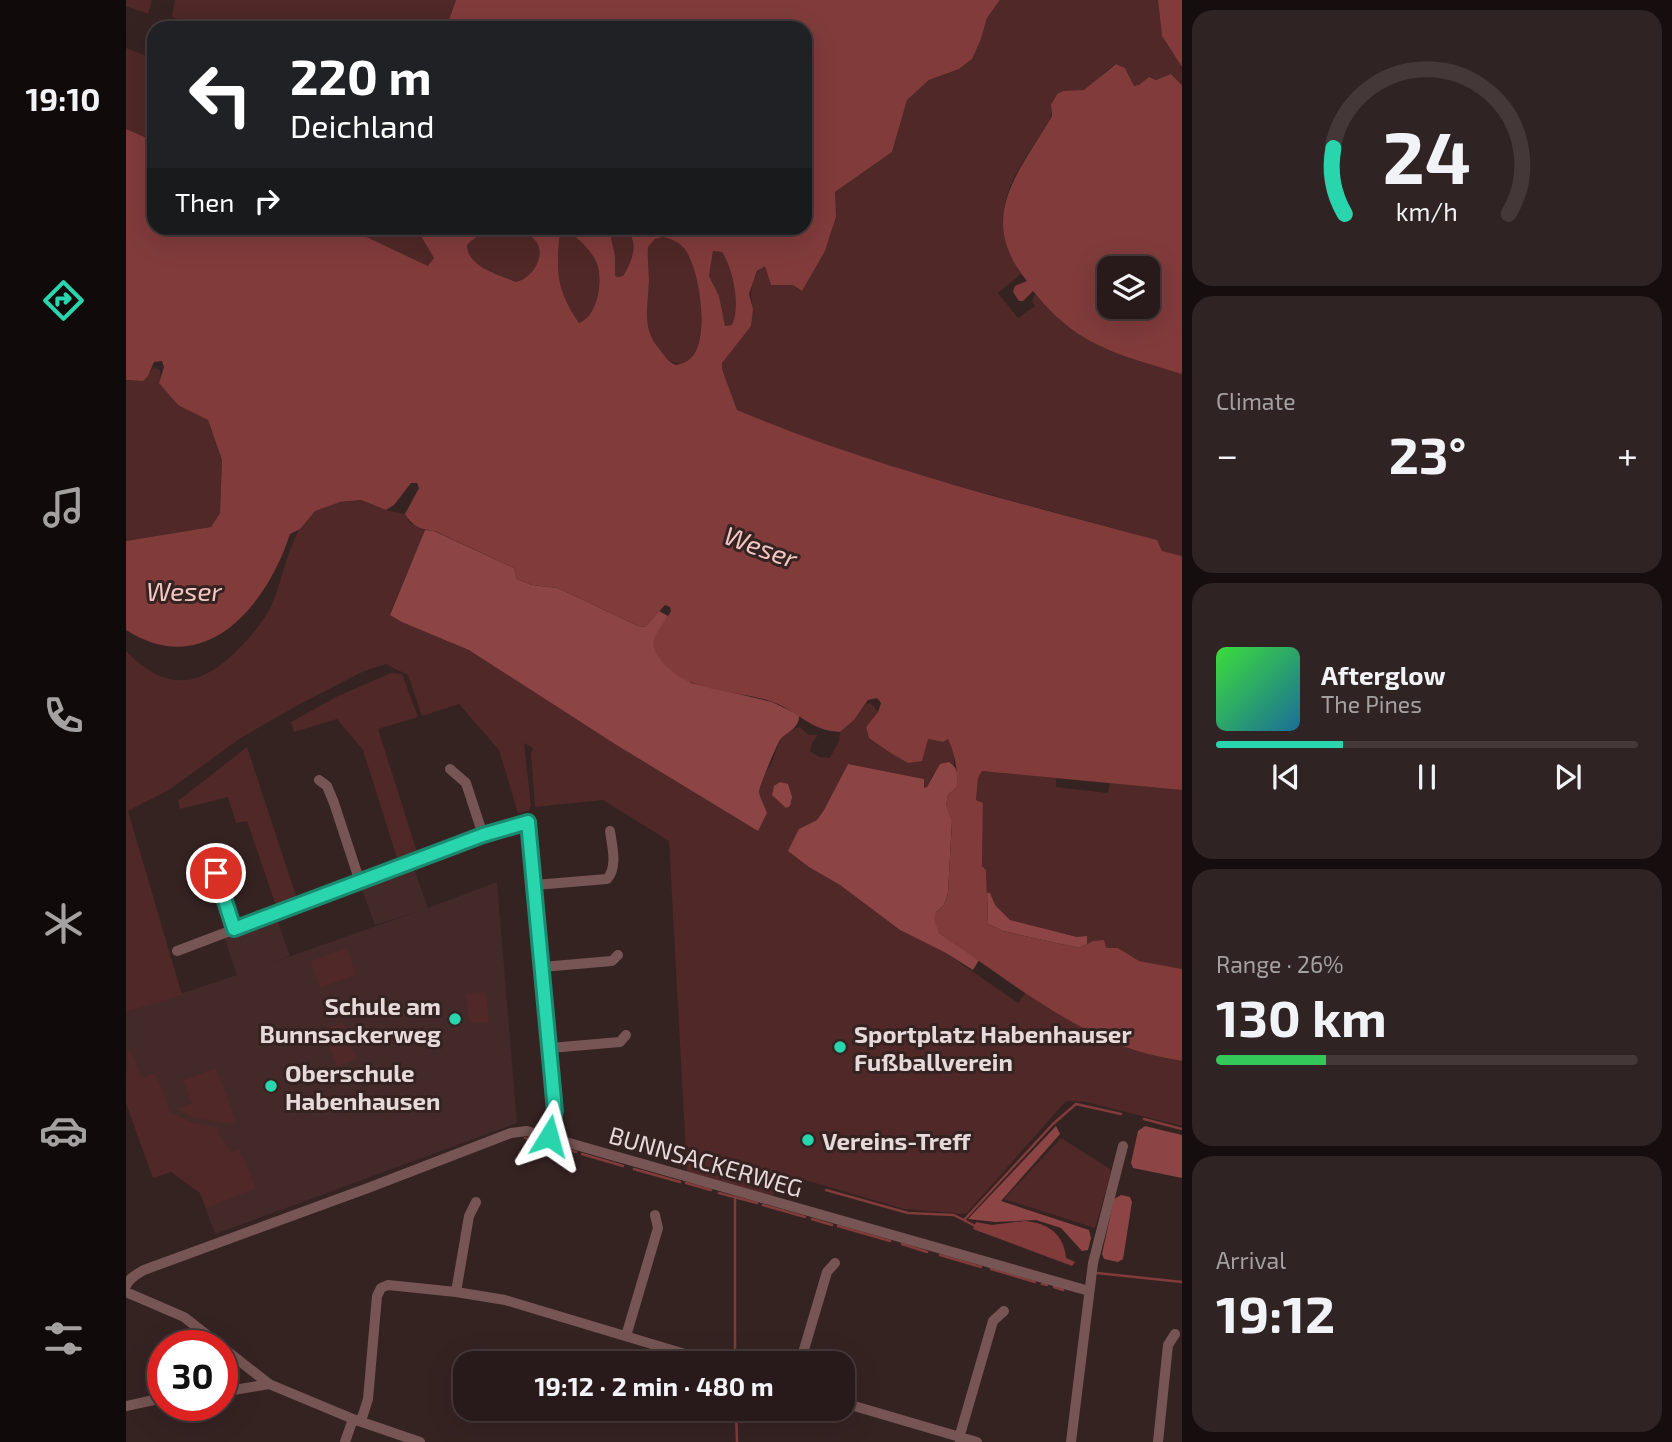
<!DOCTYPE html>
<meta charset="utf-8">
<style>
:root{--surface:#281a1a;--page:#302323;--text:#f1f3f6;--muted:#a5a1a2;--line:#443839;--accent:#28d5ad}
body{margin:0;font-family:"Exo 2",sans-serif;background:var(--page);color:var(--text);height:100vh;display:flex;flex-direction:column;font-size:26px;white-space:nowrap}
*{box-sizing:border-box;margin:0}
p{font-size:23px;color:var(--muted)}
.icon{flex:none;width:38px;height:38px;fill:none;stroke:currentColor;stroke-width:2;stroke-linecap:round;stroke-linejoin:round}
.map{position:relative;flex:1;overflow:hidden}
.details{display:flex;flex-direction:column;gap:10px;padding:10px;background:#160e0e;width:490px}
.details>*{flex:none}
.guide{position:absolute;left:21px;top:21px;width:665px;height:214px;border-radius:21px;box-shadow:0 7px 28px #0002,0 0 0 2px var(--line);background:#202124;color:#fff;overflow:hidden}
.controls{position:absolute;left:971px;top:256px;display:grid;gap:14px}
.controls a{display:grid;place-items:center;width:63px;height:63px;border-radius:14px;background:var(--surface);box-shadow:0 7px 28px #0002,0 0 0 2px var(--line);font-size:35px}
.speed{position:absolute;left:21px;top:1330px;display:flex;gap:14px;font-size:35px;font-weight:700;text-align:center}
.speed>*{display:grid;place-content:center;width:91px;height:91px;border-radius:50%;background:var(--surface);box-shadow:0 7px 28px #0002,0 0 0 2px var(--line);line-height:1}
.speed .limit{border:10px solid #d22;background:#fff;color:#111}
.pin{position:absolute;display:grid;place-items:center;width:60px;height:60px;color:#fff;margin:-30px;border:4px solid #fff;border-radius:50%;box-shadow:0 2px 7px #0007}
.me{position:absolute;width:77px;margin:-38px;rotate:8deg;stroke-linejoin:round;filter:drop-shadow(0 0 5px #0008)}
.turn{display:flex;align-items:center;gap:24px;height:147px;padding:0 28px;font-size:32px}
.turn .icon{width:91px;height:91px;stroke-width:2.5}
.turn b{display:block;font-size:49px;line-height:60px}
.then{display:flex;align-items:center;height:66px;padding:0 28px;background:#0003;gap:14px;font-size:26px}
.big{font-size:52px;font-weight:700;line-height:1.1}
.details .card{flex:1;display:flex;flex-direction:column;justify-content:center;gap:10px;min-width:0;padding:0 24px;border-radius:21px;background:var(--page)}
.details .dial{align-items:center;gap:0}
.dial svg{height:182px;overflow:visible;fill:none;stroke:var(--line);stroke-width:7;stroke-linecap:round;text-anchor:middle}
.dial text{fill:var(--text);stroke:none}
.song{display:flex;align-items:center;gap:21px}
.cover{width:84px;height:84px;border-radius:10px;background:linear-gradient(135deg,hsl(120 70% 55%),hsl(200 70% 35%))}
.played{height:7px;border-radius:4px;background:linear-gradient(90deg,var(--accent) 30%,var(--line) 30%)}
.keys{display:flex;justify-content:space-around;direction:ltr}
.heat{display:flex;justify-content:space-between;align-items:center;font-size:38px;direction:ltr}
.charge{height:10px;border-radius:5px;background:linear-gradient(90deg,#34c759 26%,var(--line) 0)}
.trip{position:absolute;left:327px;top:1351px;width:402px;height:70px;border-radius:21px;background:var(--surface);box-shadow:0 7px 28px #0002,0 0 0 2px var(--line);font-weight:700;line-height:70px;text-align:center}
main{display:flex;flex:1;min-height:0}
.tab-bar{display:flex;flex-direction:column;width:126px;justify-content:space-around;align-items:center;background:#100a0a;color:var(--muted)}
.tab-bar .icon{width:49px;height:49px}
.tab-bar .selected{color:var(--accent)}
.tab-bar b{font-size:32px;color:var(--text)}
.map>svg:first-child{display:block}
.built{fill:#432a29}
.green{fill:#4f2827}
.forest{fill:#8c4544}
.water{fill:#813b3b;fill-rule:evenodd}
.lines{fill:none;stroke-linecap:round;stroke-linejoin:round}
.stream{stroke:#813b3b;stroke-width:2.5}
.minor{stroke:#765554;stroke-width:10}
.route-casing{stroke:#1a8a70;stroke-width:18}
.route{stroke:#28d5ad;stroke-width:12}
.poi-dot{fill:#28d5ad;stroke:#352322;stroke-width:2.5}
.labels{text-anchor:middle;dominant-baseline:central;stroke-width:6;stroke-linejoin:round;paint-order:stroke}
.poi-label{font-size:24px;font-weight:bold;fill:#e6d9d9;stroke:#352322;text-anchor:start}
.street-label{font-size:24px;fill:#e6d9d9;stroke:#352322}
.water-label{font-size:26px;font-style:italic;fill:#f3c7c4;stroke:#352322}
</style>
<main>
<nav class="tab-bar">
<b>19:10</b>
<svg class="icon selected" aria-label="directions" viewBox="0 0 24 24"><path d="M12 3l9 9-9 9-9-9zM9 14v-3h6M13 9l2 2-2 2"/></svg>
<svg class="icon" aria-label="music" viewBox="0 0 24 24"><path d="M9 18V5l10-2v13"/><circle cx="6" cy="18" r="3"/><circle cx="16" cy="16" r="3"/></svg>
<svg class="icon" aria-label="phone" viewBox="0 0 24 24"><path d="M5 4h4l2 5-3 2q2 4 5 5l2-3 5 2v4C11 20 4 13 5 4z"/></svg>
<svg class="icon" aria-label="climate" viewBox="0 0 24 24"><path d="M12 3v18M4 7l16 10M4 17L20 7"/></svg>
<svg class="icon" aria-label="car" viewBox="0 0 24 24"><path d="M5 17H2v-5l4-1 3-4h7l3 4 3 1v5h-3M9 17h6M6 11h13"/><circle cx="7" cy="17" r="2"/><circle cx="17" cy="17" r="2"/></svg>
<svg class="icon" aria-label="filters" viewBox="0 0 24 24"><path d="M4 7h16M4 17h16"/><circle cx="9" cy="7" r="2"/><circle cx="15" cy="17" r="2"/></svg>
</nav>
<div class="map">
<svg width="1056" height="1442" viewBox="0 0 1056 1442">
<rect width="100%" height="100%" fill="#352322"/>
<!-- built -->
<path class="built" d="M 288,869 L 302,908 L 371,882 L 391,1123 L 89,1234 L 74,1193 L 45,1171 L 27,1178 L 0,1103 L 0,1012 L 111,975 L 98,936 L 150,917 L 164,956 L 131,968 L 293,911 L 249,925 L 235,887 Z"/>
<!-- green -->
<path class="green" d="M 0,0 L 26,0 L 22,14 L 0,6 Z
M 49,0 L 330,0 L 320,28 L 71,28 L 46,17 Z
M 874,0 L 1032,0 L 1036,36 L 1056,67 L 1056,85 L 1046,74 L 1030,80 L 1024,77 L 1012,87 L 1008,86 L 999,68 L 990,64 C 977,70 970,85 957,91 C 949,95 939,87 931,94 C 924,101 927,115 922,124 C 886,176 858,212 895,274 L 872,293 L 892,318 L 909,306 L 906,301 L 909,294 C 950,346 995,355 1056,374 L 1056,556 L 1035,551 L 1031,540 L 777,471 L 674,436 L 611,410 L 596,369 L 596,363 L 627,309 C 623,294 625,275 639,265 L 645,285 L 667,285 L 675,291 C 696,254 712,237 708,193 L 766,152 L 781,100 L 803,80 L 833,69 L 855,39 L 861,18 Z
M 0,48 L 28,59 L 28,141 L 0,129 Z
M 228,228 L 294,228 L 296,238 L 308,258 L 305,264 L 302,266 L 230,232 Z
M 381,228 C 390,230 400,232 407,238 C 423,253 407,278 390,282 C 374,275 341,267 341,245 C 353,233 364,229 381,228 Z
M 437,230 C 450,234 466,251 471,265 C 477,282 471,317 453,323 C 447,314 439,304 436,294 C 429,276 433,250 434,231 Z
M 493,230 C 517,233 506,263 497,276 L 492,277 L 489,276 L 489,256 L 485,238 Z
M 537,237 C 546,239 554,242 560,250 C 575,270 582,333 568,354 C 550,382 521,342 519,322 C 519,310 522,297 523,285 C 523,272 521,260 522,247 L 529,239 Z
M 587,251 L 596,252 C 607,270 615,306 607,325 L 599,326 L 593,296 L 583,276 Z
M 28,367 L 34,370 L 34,383 L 52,404 L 82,420 L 96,460 L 94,513 L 85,527 L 0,541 L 0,380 C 11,384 22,376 28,367 Z
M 235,500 L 260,510 L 279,514 L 284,523 L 299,530 L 264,614 L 324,578 L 632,830 L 641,813 C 639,806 633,798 633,792 C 631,782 640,773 644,766 C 652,750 653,730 674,727 L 683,735 L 692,735 L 686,743 L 684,751 L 693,757 L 704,758 L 713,741 L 714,732 L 728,720 L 740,704 L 745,703 L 752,712 L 740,727 L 743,738 L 763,752 L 802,739 L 817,742 L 822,739 L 828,752 L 828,765 L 823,762 L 807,775 L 801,787 L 797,788 L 798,779 L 722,764 L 698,810 L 691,820 L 673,829 L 684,867 L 714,885 L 774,930 L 820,953 L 892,1003 L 900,992 C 934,1015 969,1036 1007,1050 C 1023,1055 1040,1058 1056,1061 L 1056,1126 L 960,1102 L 940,1101 L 840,1214 L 778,1209 L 672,1178 L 646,1196 L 561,1173 L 543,841 L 477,800 L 409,807 L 405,754 L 407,748 L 398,743 L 405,806 L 403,810 L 392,813 L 373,750 L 333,704 L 296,716 L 282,675 L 260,664 L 238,671 L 172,705 L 113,739 L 43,790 L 2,811 L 56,995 L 0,1012 L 0,651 C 43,696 79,686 118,643 C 129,632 139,619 146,604 C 158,577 164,530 188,511 C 201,502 220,502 235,500 Z
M 265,673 L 276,674 L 292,717 L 252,729 L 291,852 L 271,858 L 237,750 L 211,719 L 168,732 L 165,722 L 212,696 Z
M 121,747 L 171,899 L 150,906 L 121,821 L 110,823 L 102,797 L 54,809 L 52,801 Z
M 856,771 L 930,778 L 930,787 L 982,793 L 984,783 L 1056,790 L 1056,969 L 1012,961 L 992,948 L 980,948 L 967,941 L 961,944 L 960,936 L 951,937 L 884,920 L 869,905 L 864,894 L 861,893 L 860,870 L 856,866 L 857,803 L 850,800 L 852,778 Z
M 221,948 L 230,975 L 194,988 L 185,961 Z
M 360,992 L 363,1022 L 343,1023 L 340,994 Z
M 217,1022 L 231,1059 L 211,1066 L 197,1030 Z
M 2,1046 L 16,1077 L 30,1073 L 44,1112 L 70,1124 L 91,1127 L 95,1130 L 92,1132 L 106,1153 L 113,1149 L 130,1188 L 80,1208 L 74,1193 L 45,1172 L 27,1178 L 0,1103 Z
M 90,1068 L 110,1122 L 105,1124 L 69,1118 L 51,1109 L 66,1103 L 57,1080 Z
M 935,1138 L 984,1169 L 985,1173 L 969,1228 L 878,1199 Z"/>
<!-- forest -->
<path class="forest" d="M 299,530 L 308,531 L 388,568 L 391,579 L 406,585 L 432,588 L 512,626 L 519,627 L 533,611 L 542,616 L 528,640 L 565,683 L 646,702 L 673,715 C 674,728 661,731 654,740 C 651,744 632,789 633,792 C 634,799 639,806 641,813 L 632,831 L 489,744 L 343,650 L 276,622 L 264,615 Z
M 823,762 C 833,768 832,777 831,787 L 822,795 L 820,805 L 826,820 L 822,893 L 818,905 L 810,912 L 813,933 L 853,960 L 847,970 L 820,953 L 774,930 L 714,885 L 683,867 L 662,851 L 673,829 L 691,820 L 698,810 L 722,764 L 798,779 L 798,788 L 801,787 L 814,764 Z
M 654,782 L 662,784 L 666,797 L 664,806 L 660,808 L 646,795 L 648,786 Z
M 861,893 L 864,893 L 869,905 L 884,920 L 951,937 L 961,936 L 961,944 L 953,948 L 877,931 L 862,924 Z
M 930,1126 L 934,1134 L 875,1201 L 963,1230 L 965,1238 L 962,1250 L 956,1251 L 935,1228 L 910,1220 L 869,1222 L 842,1219 Z
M 1019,1126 L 1056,1135 L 1056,1178 L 1007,1168 L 1005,1163 L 1012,1131 Z
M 995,1195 L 1004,1197 L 1006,1202 L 997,1259 L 992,1262 L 978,1259 L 976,1254 L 988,1199 Z"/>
<!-- water -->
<path class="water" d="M 330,0 L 874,0 L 861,18 L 855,39 L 846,59 L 833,69 L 803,80 L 781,100 L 766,152 L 709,192 L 710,217 L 699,251 L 676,291 L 667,285 L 645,285 L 639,266 L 631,271 L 623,294 L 627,309 L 625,326 L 596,363 L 596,369 L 611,410 C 747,467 889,502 1031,540 L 1036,551 L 1056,556 L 1056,790 L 856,771 L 852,778 L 850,800 L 857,803 L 856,866 L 860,870 L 862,924 L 877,931 L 953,948 L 967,941 L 978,940 L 980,948 L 992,948 L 1013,961 L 1056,969 L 1056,1061 C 1040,1058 1023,1055 1008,1050 C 937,1026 875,975 813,933 L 808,919 L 810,912 L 818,905 L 822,893 L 826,822 L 820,805 L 822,795 L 831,787 C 832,771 829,754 822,739 L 817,742 L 802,739 L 796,761 L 782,763 L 763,752 L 743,738 L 740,727 L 752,712 L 755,703 L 751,698 L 742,700 L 728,720 L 714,732 C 685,731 673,712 647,702 C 610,689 559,694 534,659 C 529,652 526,647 528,639 C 532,629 540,620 545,611 L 544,607 L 539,605 L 519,627 L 512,626 L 432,588 L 406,585 L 391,579 L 388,568 L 309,531 C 295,530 286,526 279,514 L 293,488 L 291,483 L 285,483 L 268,505 L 260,510 L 235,500 L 214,502 L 189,511 L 174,529 L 164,534 C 141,605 80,681 0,630 L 0,541 L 85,527 L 94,513 L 96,460 L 82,420 L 52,405 L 33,383 L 38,367 L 36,361 L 28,362 L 22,376 L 17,381 L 0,380 L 0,129 L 28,141 L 28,228 L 228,228 L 230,232 L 302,266 L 308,258 L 296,238 L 294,228 L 455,228 L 463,235 L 470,228 L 679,228 L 679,28 L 320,28 ZM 381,228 C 390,230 400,232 407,238 C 423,253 407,278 390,282 C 374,275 341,267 341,245 C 353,233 364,229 381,228 ZM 437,230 C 450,234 466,251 471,264 C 477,281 472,316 453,323 C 430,289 430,272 434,232 ZM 493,230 C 517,233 506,263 497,276 L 492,277 L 489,276 L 489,256 L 485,238 ZM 537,237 C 546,239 554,242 560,251 C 574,271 584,340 565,358 C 561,362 555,364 550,365 C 542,362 539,356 534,350 C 515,329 522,307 523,281 C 523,270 521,258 522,247 L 529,239 ZM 587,251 L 596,252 C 607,269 615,306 606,325 L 599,326 L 593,296 L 583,276 Z
M 1032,0 L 1056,0 L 1056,67 L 1036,36 Z
M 990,64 L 999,68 L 1008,86 L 1013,85 L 1023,77 L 1030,80 L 1045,74 L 1056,85 L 1056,374 C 992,354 951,347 907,291 L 897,301 L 893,301 L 887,292 L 889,286 L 901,281 C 849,217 893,173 926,116 L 925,105 L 931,94 L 937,91 L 958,90 ZM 984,268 L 1022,268 L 1022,306 L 984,306 Z
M 899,1221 C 922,1223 938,1234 940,1258 L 949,1262 L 946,1266 L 847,1229 L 850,1222 L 866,1225 Z"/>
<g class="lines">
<!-- stream -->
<path class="stream" d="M 1018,1119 L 1056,1129
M 399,1138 L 416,1143
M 424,1145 L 450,1152
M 456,1154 L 497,1166
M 508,1169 L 554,1182
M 560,1183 L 585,1190
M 700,1190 L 782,1213 L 828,1215 L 851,1227
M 593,1193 L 631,1203
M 609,1197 L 609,1361
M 637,1205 L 679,1217
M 686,1219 L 706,1225
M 838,1220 L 927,1124 L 950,1104 L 995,1114
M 712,1226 L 764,1241
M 776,1244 L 801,1252
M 814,1255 L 855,1267
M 865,1269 L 909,1282
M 971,1273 L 1056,1282
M 916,1284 L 921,1285
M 928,1287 L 937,1290
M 610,1409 L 611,1442"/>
<!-- minor -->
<path class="minor" d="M 324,769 L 340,783 L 357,835
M 193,780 L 201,786 L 208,803 L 234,882
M 76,863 L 90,873 L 108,929
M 409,885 L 481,879 C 492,867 486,846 484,831
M 51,951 L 357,835 L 402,823 L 429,1111 L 423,1136
M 416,967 L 486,961 L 492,955
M 424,1048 L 494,1042 L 500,1035
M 0,1286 C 3,1278 11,1274 18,1270 L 242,1188 L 385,1133 L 401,1131 L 963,1291
M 0,1292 L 58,1317 L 95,1346
M 330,1292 L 343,1216 L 350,1202
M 500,1336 L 532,1228 L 529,1215
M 96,1347 L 143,1384 L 227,1419 L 294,1442
M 674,1363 L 701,1272 L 709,1263
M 96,1392 L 143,1384
M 718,1403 L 851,1442
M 0,1406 L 37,1398
M 235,1421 L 242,1399 L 251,1296 L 255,1288 L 262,1285 L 330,1292 L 379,1300 L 589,1363
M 833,1438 L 867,1321 L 878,1311
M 219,1442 L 227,1419
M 945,1442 L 967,1263 L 997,1146
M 1032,1442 L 1042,1345 L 1049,1334"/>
</g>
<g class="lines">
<defs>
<path id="route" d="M 90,873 L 108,929 L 357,835 L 402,822 L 429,1111 L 423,1136"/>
</defs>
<!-- route casing -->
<use href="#route" class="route-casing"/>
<!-- route -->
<use href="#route" class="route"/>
</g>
<!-- markers -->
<g class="poi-dot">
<circle cx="329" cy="1019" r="7"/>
<circle cx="714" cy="1047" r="7"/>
<circle cx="145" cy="1086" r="7"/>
<circle cx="682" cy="1140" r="7"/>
</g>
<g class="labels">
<!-- poi labels -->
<g class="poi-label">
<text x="315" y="1005" text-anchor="end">Schule am<tspan x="315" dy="28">Bunnsackerweg</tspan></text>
<text x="728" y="1033">Sportplatz Habenhauser<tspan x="728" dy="28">Fußballverein</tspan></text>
<text x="159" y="1072">Oberschule<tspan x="159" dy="28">Habenhausen</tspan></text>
<text x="696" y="1140">Vereins-Treff</text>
</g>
<!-- street labels -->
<g class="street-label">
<text transform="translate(580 1161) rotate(16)">BUNNSACKERWEG</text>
</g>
<!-- water labels -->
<g class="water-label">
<text transform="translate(635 546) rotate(20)">Weser</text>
<text x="58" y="590">Weser</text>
</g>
</g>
</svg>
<div class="controls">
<a><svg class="icon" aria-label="layers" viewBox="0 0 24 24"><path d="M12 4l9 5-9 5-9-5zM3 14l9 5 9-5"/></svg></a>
</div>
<div class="speed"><div class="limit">30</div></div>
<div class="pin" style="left:90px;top:873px;background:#d93025"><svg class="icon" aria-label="arrive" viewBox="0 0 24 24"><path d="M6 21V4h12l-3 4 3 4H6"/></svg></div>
<svg class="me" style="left:423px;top:1136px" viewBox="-20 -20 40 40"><path d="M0-17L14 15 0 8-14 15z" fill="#28d5ad" stroke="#fff" stroke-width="4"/></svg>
<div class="trip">19:12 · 2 min · 480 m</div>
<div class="guide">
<div class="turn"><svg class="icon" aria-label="left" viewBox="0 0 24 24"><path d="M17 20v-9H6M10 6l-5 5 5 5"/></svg><div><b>220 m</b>Deichland</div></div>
<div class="then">Then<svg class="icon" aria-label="right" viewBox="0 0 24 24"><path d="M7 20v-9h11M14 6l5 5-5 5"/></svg></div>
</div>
</div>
<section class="details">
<div class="card dial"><svg viewBox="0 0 100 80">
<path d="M14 69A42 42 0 1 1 86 69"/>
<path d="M14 69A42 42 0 0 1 9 40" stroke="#28d5ad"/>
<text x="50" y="56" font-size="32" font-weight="700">24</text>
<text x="50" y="72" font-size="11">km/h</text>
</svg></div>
<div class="card"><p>Climate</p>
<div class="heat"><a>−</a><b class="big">23°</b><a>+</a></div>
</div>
<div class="card">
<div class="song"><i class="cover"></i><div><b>Afterglow</b><p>The Pines</p></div></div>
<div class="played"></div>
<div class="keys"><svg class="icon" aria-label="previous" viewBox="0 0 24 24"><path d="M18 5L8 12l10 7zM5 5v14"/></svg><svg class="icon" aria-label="pause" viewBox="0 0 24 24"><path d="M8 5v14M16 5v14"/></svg><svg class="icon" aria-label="next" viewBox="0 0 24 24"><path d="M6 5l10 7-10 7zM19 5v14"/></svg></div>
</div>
<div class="card"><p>Range · 26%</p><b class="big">130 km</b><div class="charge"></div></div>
<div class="card"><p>Arrival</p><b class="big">19:12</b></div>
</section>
</main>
